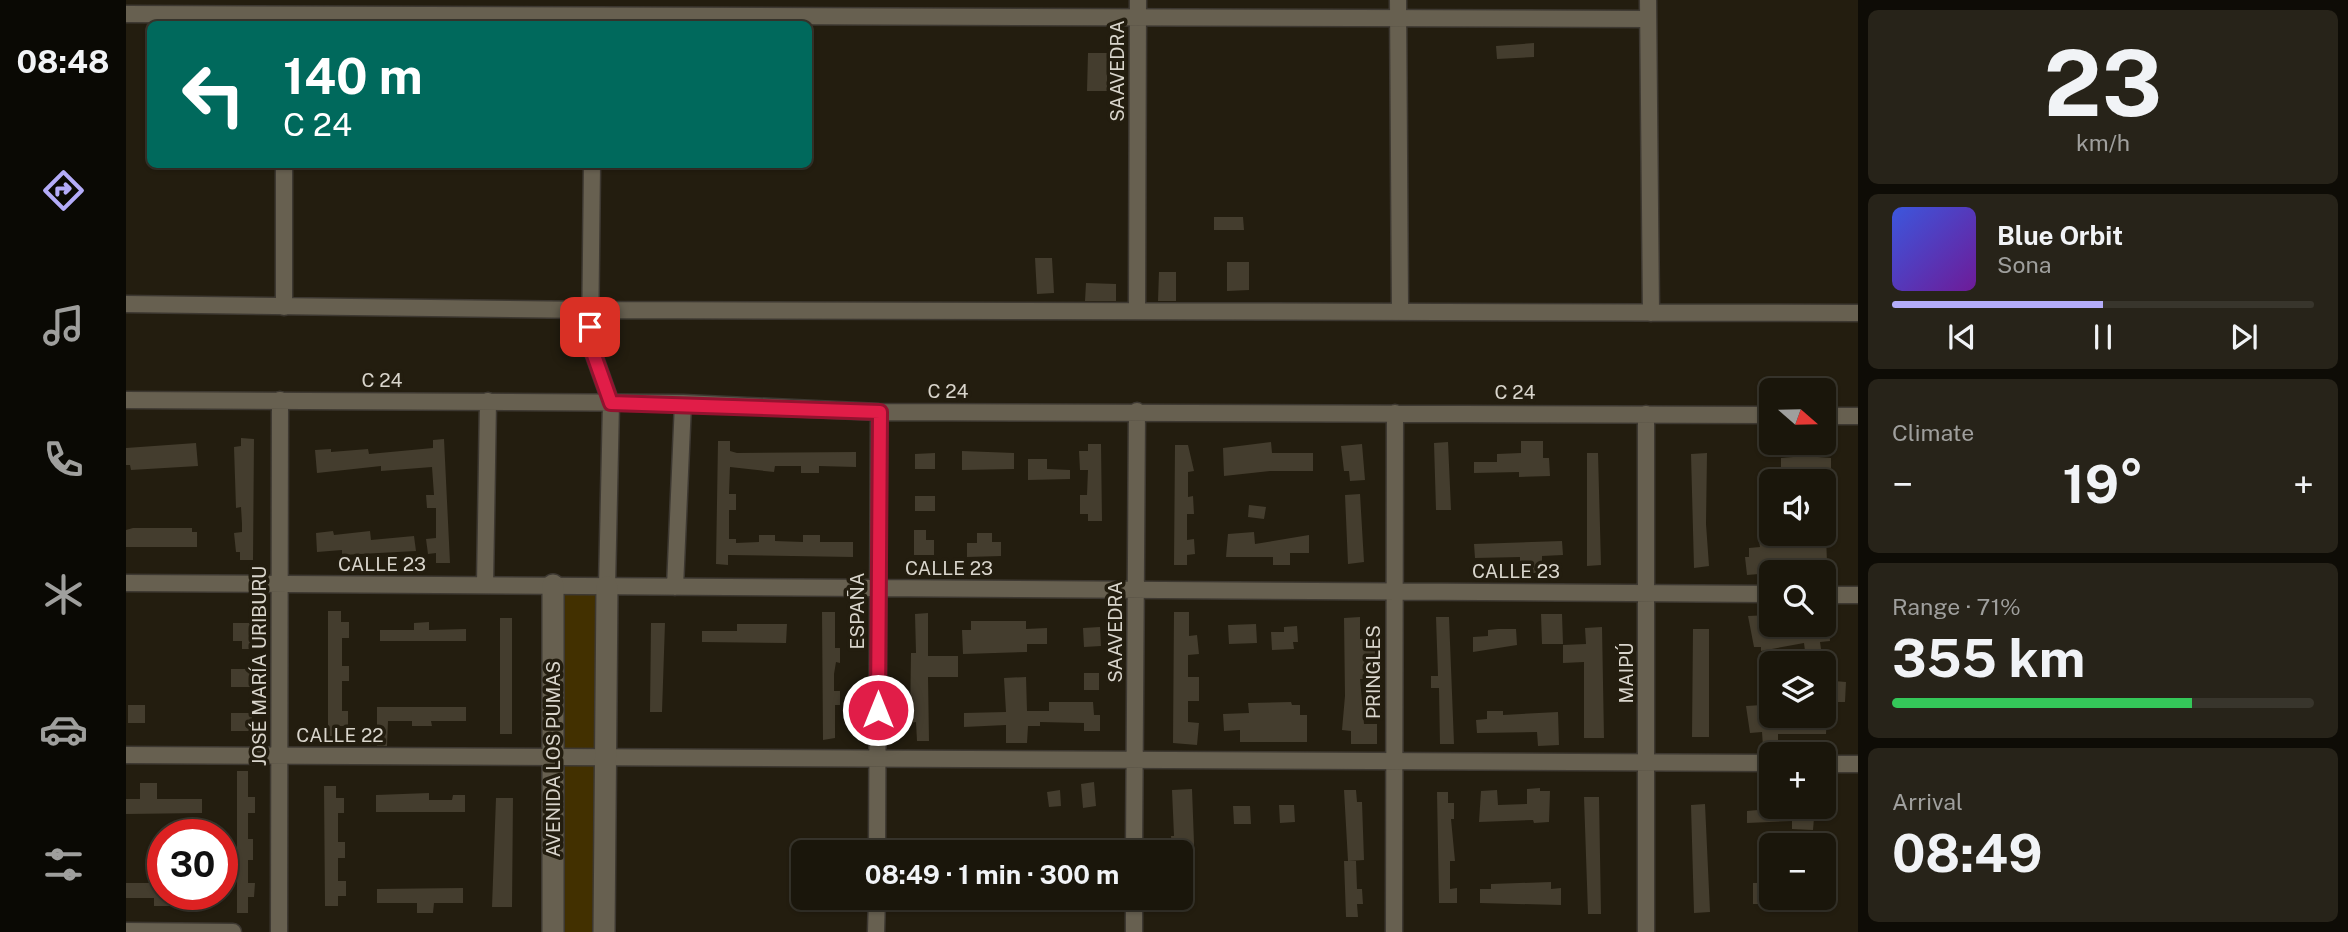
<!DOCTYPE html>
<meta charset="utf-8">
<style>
:root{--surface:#1a160b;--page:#272319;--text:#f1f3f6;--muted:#9f9f9d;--line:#38352c;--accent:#b4acf9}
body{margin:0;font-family:"Public Sans",sans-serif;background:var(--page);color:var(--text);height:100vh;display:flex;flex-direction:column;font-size:26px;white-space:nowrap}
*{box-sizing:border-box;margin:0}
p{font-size:23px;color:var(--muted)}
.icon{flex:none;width:38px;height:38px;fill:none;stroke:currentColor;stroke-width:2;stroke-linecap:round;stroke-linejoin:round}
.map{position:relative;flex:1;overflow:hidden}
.details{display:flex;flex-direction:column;gap:10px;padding:10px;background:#0e0c06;width:490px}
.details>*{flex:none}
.banner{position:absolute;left:21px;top:21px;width:665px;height:147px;border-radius:10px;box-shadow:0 2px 5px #0004,0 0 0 2px var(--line);background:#00695c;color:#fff;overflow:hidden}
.needle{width:46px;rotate:110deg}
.controls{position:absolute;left:1633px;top:378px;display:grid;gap:14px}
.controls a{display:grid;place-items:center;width:77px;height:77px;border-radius:10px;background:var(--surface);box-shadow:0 2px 5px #0004,0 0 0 2px var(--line);font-size:35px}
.speed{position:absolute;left:21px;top:819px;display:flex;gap:14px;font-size:35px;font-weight:700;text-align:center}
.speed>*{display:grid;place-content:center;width:91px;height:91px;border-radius:50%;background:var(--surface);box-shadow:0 2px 5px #0004,0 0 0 2px var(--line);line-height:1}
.speed .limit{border:10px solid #d22;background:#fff;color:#111}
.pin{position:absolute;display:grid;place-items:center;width:60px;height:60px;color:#fff;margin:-30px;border-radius:14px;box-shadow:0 4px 10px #0006}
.me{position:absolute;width:77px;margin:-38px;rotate:0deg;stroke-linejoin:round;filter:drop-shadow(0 0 5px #0008)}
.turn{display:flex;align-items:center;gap:24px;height:147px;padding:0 21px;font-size:32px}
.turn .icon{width:91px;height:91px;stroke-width:2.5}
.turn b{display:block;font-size:49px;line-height:60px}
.big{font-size:52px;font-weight:700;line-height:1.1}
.details .tile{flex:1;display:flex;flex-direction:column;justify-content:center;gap:10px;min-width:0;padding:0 24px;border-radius:10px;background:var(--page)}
.details .dial{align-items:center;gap:0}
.dial b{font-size:91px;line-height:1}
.song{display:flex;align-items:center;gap:21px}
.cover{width:84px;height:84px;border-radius:10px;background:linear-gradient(135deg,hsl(230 70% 55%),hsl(280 70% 35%))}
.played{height:7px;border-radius:4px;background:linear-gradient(90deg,var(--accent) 50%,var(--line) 50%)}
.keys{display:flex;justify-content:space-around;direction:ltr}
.heat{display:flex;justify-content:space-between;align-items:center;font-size:38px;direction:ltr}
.charge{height:10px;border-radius:5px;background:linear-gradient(90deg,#34c759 71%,var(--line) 0)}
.trip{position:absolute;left:665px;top:840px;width:402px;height:70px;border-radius:10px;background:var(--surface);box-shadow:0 2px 5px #0004,0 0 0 2px var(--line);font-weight:700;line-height:70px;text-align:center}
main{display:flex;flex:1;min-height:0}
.tabs{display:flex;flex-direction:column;width:126px;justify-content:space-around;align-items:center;background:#0a0904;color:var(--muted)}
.tabs .icon{width:49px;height:49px}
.tabs .on{color:var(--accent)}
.tabs b{font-size:32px;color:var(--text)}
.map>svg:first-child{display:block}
.green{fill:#423000}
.building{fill:#443d2e}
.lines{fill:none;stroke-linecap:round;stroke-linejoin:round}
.minor-casing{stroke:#3d3831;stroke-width:19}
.secondary-casing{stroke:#3d3831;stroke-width:24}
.minor{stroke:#676050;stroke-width:16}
.secondary{stroke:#676050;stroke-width:21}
.route-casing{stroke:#92132f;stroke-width:18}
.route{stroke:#e11d48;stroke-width:12}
.labels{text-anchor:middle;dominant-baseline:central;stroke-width:7;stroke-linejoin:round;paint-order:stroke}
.street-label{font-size:19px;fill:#d9d5cc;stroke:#231d0f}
</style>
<main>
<nav class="tabs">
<b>08:48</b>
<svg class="icon on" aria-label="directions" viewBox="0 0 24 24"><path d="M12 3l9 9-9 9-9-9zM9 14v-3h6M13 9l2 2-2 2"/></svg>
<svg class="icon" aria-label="music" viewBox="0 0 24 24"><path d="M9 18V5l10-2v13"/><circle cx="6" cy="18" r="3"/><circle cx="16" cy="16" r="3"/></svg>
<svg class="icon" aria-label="phone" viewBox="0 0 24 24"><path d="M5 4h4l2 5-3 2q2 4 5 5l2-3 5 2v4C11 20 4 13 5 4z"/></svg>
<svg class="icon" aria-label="climate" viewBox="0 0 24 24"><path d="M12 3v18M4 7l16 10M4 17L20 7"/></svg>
<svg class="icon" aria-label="car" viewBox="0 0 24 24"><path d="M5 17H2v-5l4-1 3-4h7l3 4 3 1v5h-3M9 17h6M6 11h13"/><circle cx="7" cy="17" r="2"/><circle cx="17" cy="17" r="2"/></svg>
<svg class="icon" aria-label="filters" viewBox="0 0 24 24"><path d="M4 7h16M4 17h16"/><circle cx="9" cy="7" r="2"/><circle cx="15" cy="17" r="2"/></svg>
</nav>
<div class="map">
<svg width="1732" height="932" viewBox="0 0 1732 932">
<rect width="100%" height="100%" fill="#231d0f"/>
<!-- green -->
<path class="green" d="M 428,586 L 480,587 L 478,932 L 427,932 Z"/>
<!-- building -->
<path class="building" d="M 1408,43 L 1408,57 L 1371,59 L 1370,46 Z
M 962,53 L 981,53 L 981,91 L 961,91 Z
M 1088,217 L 1117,217 L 1118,230 L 1088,230 Z
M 909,258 L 926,258 L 928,293 L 911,294 Z
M 1101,262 L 1123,262 L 1123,290 L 1101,291 Z
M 1033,272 L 1050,272 L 1050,301 L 1032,301 Z
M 960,283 L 990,284 L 990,301 L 959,301 Z
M 115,438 L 128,439 L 127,560 L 114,560 L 114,552 L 110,552 L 108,533 L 116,532 L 116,524 L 115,507 L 110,508 L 108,447 L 115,446 Z
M 318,439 L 324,563 L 310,563 L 310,553 L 302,554 L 300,539 L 310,538 L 310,508 L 301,508 L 300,495 L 308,495 L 306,467 L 255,471 L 255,466 L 191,473 L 189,450 L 205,449 L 205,452 L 242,449 L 243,454 L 307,448 L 307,440 Z
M 592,441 L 604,441 L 604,451 L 611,453 L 730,452 L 730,467 L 693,466 L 693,473 L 675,473 L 675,466 L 649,466 L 648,472 L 604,467 L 603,494 L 610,494 L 610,510 L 603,510 L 603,539 L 610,539 L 610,543 L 633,542 L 633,535 L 649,535 L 649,541 L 677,542 L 677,535 L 694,535 L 694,542 L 727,542 L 727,557 L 602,555 L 602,565 L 590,564 Z
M 1395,441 L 1417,441 L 1417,458 L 1423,458 L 1424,476 L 1393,477 L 1393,472 L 1348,473 L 1348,462 L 1371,462 L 1371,454 L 1395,453 Z
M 1145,442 L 1146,453 L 1187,453 L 1187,471 L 1144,471 L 1098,476 L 1097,448 Z
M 1322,442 L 1325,510 L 1310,510 L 1308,443 Z
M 70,443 L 72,466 L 5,470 L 4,465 L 0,465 L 0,448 Z
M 962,444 L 975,444 L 976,521 L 962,521 L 962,514 L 954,514 L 954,495 L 961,495 L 962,470 L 954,470 L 953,451 L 962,451 Z
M 1236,444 L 1239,480 L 1224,481 L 1223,471 L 1218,471 L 1215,446 Z
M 1049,445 L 1062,445 L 1068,471 L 1062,472 L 1062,497 L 1067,496 L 1068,514 L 1061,514 L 1061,540 L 1068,539 L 1069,554 L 1061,555 L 1061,565 L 1048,565 Z
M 836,451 L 888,453 L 888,469 L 836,470 Z
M 809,453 L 809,469 L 789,469 L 789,454 Z
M 1461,453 L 1472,453 L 1475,565 L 1461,566 Z
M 1581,453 L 1580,524 L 1583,566 L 1568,568 L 1565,454 Z
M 1679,456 L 1705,458 L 1705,474 L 1655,474 L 1655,458 Z
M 902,459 L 921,459 L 921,469 L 944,470 L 944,479 L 902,480 Z
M 1234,494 L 1238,562 L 1222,564 L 1219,495 Z
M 789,496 L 809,496 L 809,511 L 789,511 Z
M 1123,505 L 1140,507 L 1138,519 L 1122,517 Z
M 7,528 L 66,528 L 66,532 L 71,532 L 71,547 L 0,547 L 0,530 Z
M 788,530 L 800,530 L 800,540 L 808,540 L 808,555 L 788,555 Z
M 207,531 L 208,535 L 244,531 L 245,540 L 288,536 L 290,551 L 216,555 L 216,550 L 191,552 L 190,533 Z
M 1128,532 L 1129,544 L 1183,535 L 1183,553 L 1164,553 L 1164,565 L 1147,565 L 1147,557 L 1100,557 L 1102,534 Z
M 851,533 L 866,533 L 866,542 L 875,542 L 875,556 L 841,557 L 841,543 L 851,543 Z
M 1672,536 L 1700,537 L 1701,562 L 1686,562 L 1686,559 L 1655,561 L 1656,572 L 1621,575 L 1619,557 L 1623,557 L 1623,548 L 1634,547 L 1633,541 L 1648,540 L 1648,545 L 1672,543 Z
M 1436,541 L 1437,555 L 1416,556 L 1416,573 L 1394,573 L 1394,557 L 1349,558 L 1348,544 Z
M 202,611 L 215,611 L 215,622 L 223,622 L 223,638 L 216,638 L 216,666 L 223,666 L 223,681 L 216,681 L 216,711 L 222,711 L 222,726 L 214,726 L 214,736 L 202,736 Z
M 696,612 L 709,612 L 709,648 L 714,648 L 714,663 L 710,662 L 708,674 L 708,691 L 714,691 L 714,705 L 709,705 L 709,738 L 697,740 Z
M 1048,612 L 1063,612 L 1063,636 L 1071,635 L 1073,654 L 1062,655 L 1062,677 L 1073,677 L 1073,701 L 1062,701 L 1062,722 L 1073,723 L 1071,745 L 1047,743 Z
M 802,613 L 802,656 L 832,656 L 832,677 L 802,677 L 803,741 L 791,741 L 790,722 L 784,723 L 785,653 L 790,653 L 789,614 Z
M 1415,614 L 1436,614 L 1437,644 L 1416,644 Z
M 1644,615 L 1645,631 L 1659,630 L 1660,633 L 1703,629 L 1704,641 L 1694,642 L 1695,649 L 1679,651 L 1678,643 L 1635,651 L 1635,647 L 1628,647 L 1622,616 Z
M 1234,617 L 1234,639 L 1253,637 L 1252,679 L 1234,679 L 1238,724 L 1251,724 L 1251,744 L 1225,744 L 1225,731 L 1216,730 L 1219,696 L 1218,618 Z
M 1310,617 L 1323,617 L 1328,744 L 1314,744 L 1313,688 L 1305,688 L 1305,676 L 1312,676 Z
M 374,618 L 386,618 L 386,734 L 374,734 Z
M 845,621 L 900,621 L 900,629 L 921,628 L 921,644 L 901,644 L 901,652 L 837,654 L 836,630 L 845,630 Z
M 303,622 L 303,630 L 340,629 L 340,641 L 254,641 L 254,630 L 288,630 L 288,623 Z
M 107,623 L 128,623 L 128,649 L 116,649 L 116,641 L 107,641 Z
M 525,623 L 539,623 L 536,712 L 524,712 Z
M 611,624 L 661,624 L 660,643 L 576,642 L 576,631 L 611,631 Z
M 1130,624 L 1131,643 L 1103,644 L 1102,625 Z
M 1171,626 L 1172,642 L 1167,642 L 1168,649 L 1146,650 L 1145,632 L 1158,632 L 1158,627 Z
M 974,627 L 975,646 L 958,647 L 957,628 Z
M 1476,627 L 1478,738 L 1458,738 L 1458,662 L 1437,663 L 1437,645 L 1460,644 L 1459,628 Z
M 1372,629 L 1390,629 L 1391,645 L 1347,652 L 1347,637 L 1362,636 L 1362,630 Z
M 1567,629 L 1583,629 L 1583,737 L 1566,737 Z
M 105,669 L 126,669 L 126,687 L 105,687 Z
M 958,673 L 973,673 L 973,690 L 958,690 Z
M 900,677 L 901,711 L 923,711 L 923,702 L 967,702 L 968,715 L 974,715 L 974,731 L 958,731 L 958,723 L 914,722 L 914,726 L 902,726 L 901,743 L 880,743 L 880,725 L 838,727 L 838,713 L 880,712 L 878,678 Z
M 1708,681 L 1720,682 L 1719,702 L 1707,702 Z
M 1165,702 L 1166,705 L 1174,705 L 1174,715 L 1181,715 L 1181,742 L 1114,742 L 1114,730 L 1098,731 L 1097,714 L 1123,713 L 1122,703 Z
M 2,705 L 19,705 L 19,723 L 2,723 Z
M 1636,705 L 1637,712 L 1645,711 L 1645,716 L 1701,716 L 1700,734 L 1652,734 L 1652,746 L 1637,747 L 1636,732 L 1624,733 L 1620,706 Z
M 251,707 L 340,707 L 340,721 L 305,721 L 306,726 L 286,726 L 286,721 L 262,721 L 261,746 L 251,746 Z
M 1361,711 L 1377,711 L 1377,715 L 1432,712 L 1433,745 L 1412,746 L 1411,732 L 1351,733 L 1350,720 L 1361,719 Z
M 105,713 L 126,713 L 126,731 L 105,731 Z
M 111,771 L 122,771 L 122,797 L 129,797 L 129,813 L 122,813 L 122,839 L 127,839 L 127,860 L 122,860 L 122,883 L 129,883 L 128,897 L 122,897 L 122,913 L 111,913 Z
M 968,782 L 970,806 L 957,808 L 955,784 Z
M 14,783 L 31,783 L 31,799 L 76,799 L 76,813 L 0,814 L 0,799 L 14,799 Z
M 198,786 L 210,786 L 210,798 L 218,798 L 218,813 L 212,813 L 212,842 L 219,842 L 219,858 L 212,858 L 212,881 L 220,881 L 220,896 L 212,896 L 212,906 L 199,906 Z
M 1414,788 L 1414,791 L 1424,791 L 1423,822 L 1408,823 L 1407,820 L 1353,822 L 1355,791 L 1371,790 L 1372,805 L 1401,804 L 1401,789 Z
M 1066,789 L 1068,843 L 1067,865 L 1055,864 L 1055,852 L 1046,852 L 1045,836 L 1048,836 L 1046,790 Z
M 934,790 L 935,806 L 923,807 L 921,792 Z
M 1218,790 L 1230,790 L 1231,802 L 1236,802 L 1238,860 L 1222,861 Z
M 1311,792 L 1322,792 L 1322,803 L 1328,803 L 1328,819 L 1325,819 L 1329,861 L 1324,861 L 1324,889 L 1331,888 L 1331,903 L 1313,903 Z
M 303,793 L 303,800 L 326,800 L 327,795 L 339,795 L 339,812 L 250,812 L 250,795 Z
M 1458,797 L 1473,797 L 1475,914 L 1462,914 Z
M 370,798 L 387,798 L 386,907 L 366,907 Z
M 1645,803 L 1645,807 L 1695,807 L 1695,818 L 1688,818 L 1687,830 L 1666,829 L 1666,821 L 1621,823 L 1621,811 L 1632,810 L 1632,804 Z
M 1579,804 L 1584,912 L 1568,913 L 1565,805 Z
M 1153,805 L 1168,805 L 1169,822 L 1154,823 Z
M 1107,806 L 1124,806 L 1125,824 L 1108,824 Z
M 1218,861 L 1230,861 L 1231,889 L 1236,889 L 1237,904 L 1231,904 L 1232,917 L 1220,917 Z
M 1698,879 L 1709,879 L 1709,904 L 1698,904 Z
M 1425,882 L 1425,889 L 1435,888 L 1435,905 L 1354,903 L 1354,889 L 1365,889 L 1365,884 Z
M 0,883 L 37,883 L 37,894 L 45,894 L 45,906 L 28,906 L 28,898 L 0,898 Z
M 1627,883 L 1645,883 L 1645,904 L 1627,904 Z
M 337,888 L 337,903 L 308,903 L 307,913 L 291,913 L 291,903 L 251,903 L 251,889 Z"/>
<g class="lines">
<defs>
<path id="minor" d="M 1272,0 L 1274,310
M 1522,0 L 1525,313
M 0,14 L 1522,19
M 466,164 L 464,344 L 485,403 L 481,587
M 0,304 L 464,310 L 1732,313
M 158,307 L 158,164
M 1011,311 L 1012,0
M 0,400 L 557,403 L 753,412 L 1645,415
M 1698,416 L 1732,416
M 0,583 L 1645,594
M 359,585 L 362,401
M 549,587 L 557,403
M 1698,595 L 1732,595
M 0,755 L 1645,763
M 1698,764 L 1732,764
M 751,852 L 753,412
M 1008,852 L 1011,411
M 0,931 L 107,932
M 153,932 L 154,400
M 750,932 L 751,898
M 1008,932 L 1008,898
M 1268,932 L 1269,413
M 1520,932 L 1520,414"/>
<path id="secondary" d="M 427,932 L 427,585
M 478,932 L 481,587"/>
</defs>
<!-- minor casing -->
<use href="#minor" class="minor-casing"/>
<!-- secondary casing -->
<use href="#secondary" class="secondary-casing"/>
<!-- minor -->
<use href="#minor" class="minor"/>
<!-- secondary -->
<use href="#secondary" class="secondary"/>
</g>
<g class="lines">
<defs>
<path id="route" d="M 464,327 L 464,344 L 485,403 L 754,412 L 752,710"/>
</defs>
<!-- route casing -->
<use href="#route" class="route-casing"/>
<!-- route -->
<use href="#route" class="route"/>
</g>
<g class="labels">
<!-- street labels -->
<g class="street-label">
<text transform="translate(991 71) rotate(-90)">SAAVEDRA</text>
<text x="256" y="380">C 24</text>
<text x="822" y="391">C 24</text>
<text x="1389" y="392">C 24</text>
<text x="256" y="564">CALLE 23</text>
<text x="823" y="568">CALLE 23</text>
<text x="1390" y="571">CALLE 23</text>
<text transform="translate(731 611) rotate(-90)">ESPAÑA</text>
<text transform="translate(989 632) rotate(-90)">SAAVEDRA</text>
<text transform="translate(133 666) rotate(-90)">JOSÉ MARÍA URIBURU</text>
<text transform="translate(1247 672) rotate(-90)">PRINGLES</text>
<text transform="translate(1500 673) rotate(-90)">MAIPÚ</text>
<text x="214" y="735">CALLE 22</text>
<text transform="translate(427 759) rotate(-90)">AVENIDA LOS PUMAS</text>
</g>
</g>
</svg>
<div class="controls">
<a><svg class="needle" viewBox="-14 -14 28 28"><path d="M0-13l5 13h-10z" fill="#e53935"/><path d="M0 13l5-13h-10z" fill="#9f9f9d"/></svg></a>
<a><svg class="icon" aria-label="sound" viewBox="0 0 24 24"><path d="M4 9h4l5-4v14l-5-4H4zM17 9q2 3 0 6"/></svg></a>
<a><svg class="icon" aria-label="search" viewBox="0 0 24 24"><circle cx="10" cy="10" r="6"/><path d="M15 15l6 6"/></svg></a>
<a><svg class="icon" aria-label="layers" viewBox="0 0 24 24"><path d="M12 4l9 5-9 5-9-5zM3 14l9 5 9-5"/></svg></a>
<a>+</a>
<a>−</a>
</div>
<div class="speed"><div class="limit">30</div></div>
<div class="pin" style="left:464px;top:327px;background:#d93025"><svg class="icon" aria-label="arrive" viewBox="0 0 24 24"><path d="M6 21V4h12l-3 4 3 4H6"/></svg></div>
<svg class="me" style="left:752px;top:710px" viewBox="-20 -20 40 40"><circle r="17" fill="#e11d48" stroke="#fff" stroke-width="3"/><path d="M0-11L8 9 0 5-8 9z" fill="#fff"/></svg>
<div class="trip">08:49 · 1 min · 300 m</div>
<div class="banner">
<div class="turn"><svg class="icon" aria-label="left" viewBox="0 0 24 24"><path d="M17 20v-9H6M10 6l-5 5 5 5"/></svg><div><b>140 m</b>C 24</div></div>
</div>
</div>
<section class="details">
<div class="tile dial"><b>23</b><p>km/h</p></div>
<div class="tile">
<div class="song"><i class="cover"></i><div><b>Blue Orbit</b><p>Sona</p></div></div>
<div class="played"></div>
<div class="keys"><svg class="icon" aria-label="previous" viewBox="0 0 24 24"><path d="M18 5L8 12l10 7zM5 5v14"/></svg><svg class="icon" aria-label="pause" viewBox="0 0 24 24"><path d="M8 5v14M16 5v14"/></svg><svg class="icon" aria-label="next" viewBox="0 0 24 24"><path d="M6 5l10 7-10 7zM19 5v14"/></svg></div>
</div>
<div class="tile"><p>Climate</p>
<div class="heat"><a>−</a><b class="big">19°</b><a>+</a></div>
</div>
<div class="tile"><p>Range · 71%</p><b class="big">355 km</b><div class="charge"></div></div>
<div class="tile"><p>Arrival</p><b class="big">08:49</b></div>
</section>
</main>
